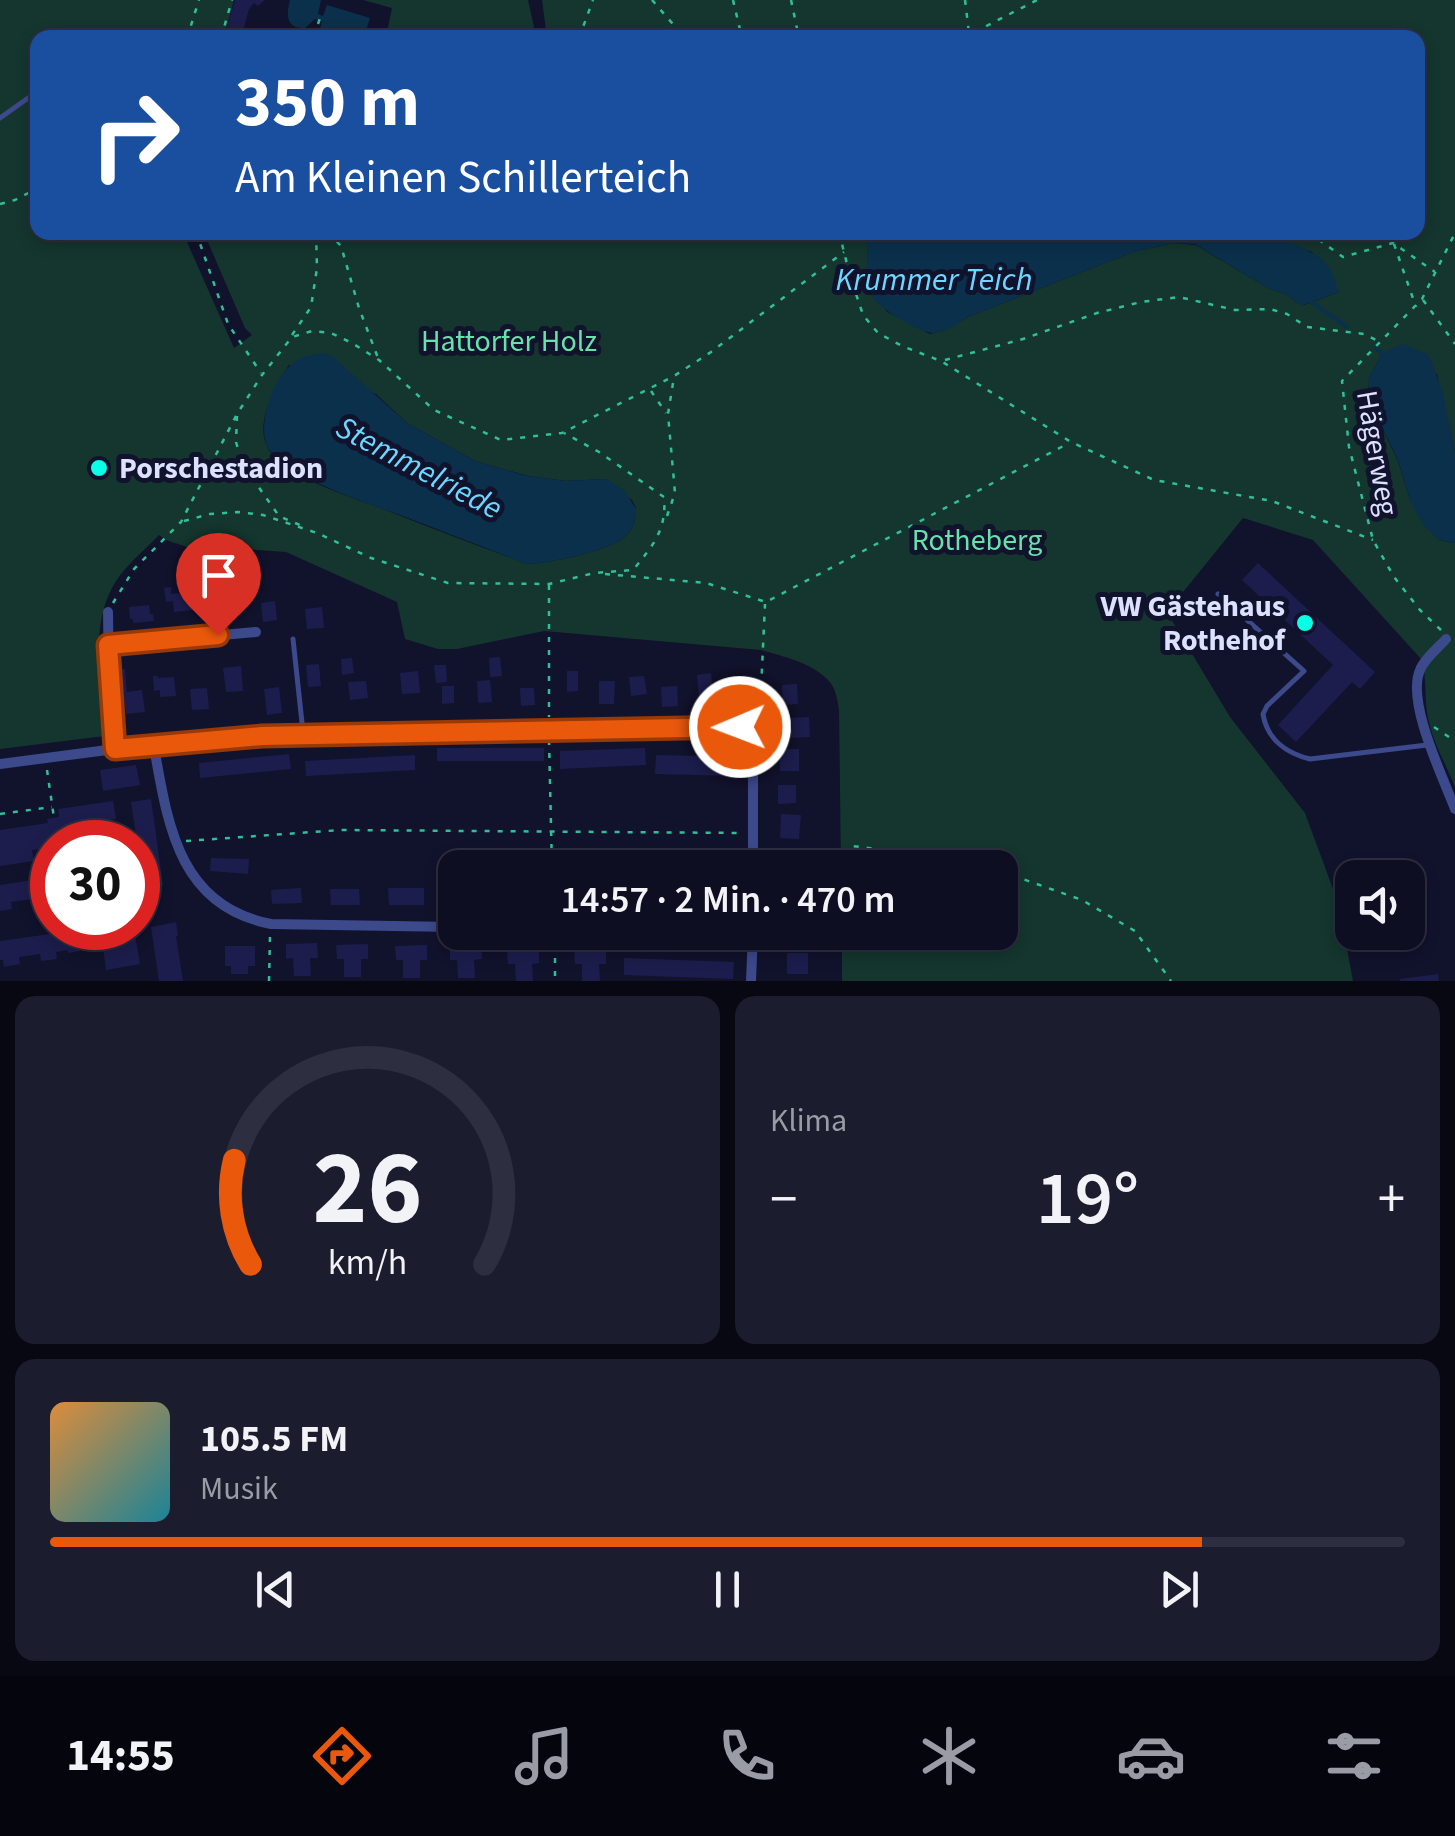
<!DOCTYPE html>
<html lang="de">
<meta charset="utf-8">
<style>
:root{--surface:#0d0e21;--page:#1b1c2e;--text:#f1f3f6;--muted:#9a9ca5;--line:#2d2e3f;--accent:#ea580c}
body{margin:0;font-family:"Source Sans 3",sans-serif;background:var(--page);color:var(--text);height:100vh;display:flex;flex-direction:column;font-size:38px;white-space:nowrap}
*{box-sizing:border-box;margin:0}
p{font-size:32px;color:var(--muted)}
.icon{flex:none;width:55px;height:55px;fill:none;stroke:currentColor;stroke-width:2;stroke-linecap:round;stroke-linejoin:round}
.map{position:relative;height:981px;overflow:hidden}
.side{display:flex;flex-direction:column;gap:15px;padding:15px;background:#070812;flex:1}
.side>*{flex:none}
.hud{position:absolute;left:30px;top:30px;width:1395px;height:210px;border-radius:20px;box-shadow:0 5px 15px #0003,0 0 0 2px var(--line);background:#1a4fa0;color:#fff;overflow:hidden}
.controls{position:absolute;left:1335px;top:860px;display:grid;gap:20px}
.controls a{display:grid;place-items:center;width:90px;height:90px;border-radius:20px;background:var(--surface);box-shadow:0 5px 15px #0003,0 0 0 2px var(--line);font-size:50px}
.speed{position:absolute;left:30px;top:820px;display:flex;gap:20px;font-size:50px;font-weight:700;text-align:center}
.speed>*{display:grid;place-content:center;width:130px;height:130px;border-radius:50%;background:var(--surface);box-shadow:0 5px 15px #0003,0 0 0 2px var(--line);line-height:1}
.speed .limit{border:15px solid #d22;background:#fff;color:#111}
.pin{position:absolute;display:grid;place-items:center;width:85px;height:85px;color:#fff;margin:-102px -42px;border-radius:50% 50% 50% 0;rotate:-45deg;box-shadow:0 0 10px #0007}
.pin .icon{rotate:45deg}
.me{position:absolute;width:110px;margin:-55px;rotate:269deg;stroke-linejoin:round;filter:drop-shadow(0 0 8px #0008)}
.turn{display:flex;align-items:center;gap:35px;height:210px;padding:0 40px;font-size:45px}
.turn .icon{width:130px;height:130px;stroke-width:2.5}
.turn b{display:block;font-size:70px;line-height:85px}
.big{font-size:75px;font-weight:600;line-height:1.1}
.side .card{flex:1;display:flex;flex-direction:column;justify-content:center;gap:15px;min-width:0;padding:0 35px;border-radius:20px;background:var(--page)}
.side .dial{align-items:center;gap:0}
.dial svg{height:260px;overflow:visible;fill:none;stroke:var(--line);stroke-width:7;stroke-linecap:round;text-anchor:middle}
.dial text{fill:var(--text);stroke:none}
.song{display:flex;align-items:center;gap:30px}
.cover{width:120px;height:120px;border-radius:15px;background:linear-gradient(135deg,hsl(30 70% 55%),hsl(190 70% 35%))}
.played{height:10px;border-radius:5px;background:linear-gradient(90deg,var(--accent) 85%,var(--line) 85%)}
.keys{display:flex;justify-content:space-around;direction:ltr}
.heat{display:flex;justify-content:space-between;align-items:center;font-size:55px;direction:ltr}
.side .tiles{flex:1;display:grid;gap:15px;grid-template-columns:1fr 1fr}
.card:last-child{grid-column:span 2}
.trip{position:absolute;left:438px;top:850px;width:580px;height:100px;border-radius:20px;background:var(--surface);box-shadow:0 5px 15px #0003,0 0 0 2px var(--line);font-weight:600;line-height:100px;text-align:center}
.tab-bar{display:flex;height:160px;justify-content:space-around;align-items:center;background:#05060d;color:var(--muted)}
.tab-bar .icon{width:70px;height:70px}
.tab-bar .current{color:var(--accent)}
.tab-bar b{font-size:45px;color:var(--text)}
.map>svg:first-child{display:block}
.green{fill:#14362e;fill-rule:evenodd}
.water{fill:#0b304c}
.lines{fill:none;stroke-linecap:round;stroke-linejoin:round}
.stream{stroke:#0b304c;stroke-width:4}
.building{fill:#1d1d4d}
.path{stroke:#30bf9a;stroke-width:2.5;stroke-dasharray:5 8;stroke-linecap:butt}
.lane{stroke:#3c498b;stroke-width:5}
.street{stroke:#3c498b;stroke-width:10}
.route-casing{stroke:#983908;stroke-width:25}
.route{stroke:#ea580c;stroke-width:18}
.poi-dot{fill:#09ffe6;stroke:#11122c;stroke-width:4}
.labels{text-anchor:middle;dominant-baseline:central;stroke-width:10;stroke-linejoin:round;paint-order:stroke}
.park-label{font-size:30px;fill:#66e2aa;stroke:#11122c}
.street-label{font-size:30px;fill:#dde0ff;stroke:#11122c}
.poi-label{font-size:30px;font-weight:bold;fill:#dde0ff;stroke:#11122c;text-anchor:start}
.water-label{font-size:32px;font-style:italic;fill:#6bd8ff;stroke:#11122c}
</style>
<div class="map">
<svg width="1455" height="981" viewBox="0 0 1455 981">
<rect width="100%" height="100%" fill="#11122c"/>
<!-- green -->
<path class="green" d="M 0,0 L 234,0 L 224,37 L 38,38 L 37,217 L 38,232 L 183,233 L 234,348 L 252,335 L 245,328 L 204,233 L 867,233 L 868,266 L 886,311 L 930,334 L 943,331 L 968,317 L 1133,252 L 1173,243 L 1196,245 L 1268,288 L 1288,295 L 1294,301 L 1304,305 L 1339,292 L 1312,252 L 1287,243 L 1273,233 L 1418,232 L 1418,38 L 547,38 L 542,0 L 1455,0 L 1455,452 L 1437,374 L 1383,352 L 1369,378 L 1368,399 L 1398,461 L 1410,500 L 1439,540 L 1455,543 L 1455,787 C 1446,764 1433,743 1428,718 C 1424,699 1427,679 1422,660 L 1313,540 L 1243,518 L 1167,612 L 1230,717 L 1305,813 L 1339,905 L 1353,981 L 842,981 L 842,933 L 1000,932 L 1000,868 L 841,867 L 839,710 C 837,699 836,688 828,680 C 812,663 782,656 761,650 L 544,631 L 457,649 L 438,649 L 405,639 L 397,602 L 286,552 L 232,548 L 199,551 L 166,540 L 159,535 C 144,551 122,568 112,588 C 90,629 100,690 105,736 L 0,749 ZM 289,365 L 376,394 L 407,423 L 475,461 L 528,476 L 566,481 L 606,479 L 632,500 L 636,508 C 636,520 633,531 623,538 C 605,552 550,563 527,564 C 479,546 431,528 383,509 C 353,498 320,487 292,471 C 281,465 270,455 266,444 C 256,420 277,384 289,365 Z
M 363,0 L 528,0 L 534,27 L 530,37 L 386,37 L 392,8 Z"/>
<!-- water -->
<path class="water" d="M 290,0 L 321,0 L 318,14 L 323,16 L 327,5 L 370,18 L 364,37 L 334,37 L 319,33 L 322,21 L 315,19 L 305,28 C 286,29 286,15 290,0 Z
M 867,233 L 1273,233 C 1289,244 1321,252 1330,269 C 1334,276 1336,285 1339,292 L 1303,305 L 1294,301 L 1287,295 L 1268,288 L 1195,244 L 1173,243 L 1133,252 L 968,317 C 958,323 944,334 932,333 C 919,332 878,308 872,296 C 867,285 867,245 867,233 Z
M 1403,344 L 1429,355 L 1443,393 L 1455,452 L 1455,543 L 1439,540 L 1423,525 L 1410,500 L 1398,460 L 1368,399 L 1369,378 L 1383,352 Z
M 321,353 L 331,355 L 407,423 L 475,461 L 527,476 L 566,481 L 606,479 L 625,491 L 636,509 C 636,520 633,531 623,538 C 605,552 550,563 527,564 C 483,547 440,530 397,514 C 361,501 323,488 290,469 C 281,464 273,456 268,448 C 259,432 267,404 274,388 C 285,367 297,356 321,353 Z"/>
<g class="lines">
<!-- stream -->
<path class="stream" d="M 1310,301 L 1347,327
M 1376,348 L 1384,355"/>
</g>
<!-- building -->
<path class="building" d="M 235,0 L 265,0 L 258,6 L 254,3 L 249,9 L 241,38 L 224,38 Z
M 1258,563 L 1375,672 L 1360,689 L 1352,682 L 1296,742 L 1278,725 L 1333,665 L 1242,580 Z
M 231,582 L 232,599 L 214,601 L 212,584 Z
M 171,587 L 171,594 L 190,592 L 192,610 L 174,612 L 173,601 L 166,602 L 164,588 Z
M 275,601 L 277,620 L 263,622 L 261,603 Z
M 149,605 L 150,614 L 153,614 L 154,621 L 133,623 L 133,619 L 130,619 L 129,607 Z
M 322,607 L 324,628 L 307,629 L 305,609 Z
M 500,657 L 502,676 L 490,677 L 489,658 Z
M 352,658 L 354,673 L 342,675 L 341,659 Z
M 319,664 L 321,686 L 308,687 L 306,665 Z
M 434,665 L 446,665 L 447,682 L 436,683 Z
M 241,666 L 243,691 L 226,692 L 223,668 Z
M 125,669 L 127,692 L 142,690 L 145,712 L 126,714 L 123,691 L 115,692 L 114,670 Z
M 418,671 L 420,693 L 402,694 L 400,673 Z
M 567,671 L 578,671 L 578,691 L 567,692 Z
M 711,673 L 713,694 L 699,696 L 697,675 Z
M 153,676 L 158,676 L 158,678 L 174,677 L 176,696 L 160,697 L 160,690 L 154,691 Z
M 644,676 L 647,694 L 631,696 L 629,677 Z
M 490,680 L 492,702 L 478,703 L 477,681 Z
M 366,681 L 368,698 L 350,700 L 348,682 Z
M 599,681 L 615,681 L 614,704 L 599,704 Z
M 797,684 L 798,704 L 783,705 L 782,685 Z
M 442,686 L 454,686 L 454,703 L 442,704 Z
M 677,686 L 678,706 L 662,707 L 661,687 Z
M 279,687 L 282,713 L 267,715 L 264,689 Z
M 744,687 L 747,706 L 734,707 L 732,689 Z
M 207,688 L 209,709 L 192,710 L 190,689 Z
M 520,688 L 534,688 L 535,705 L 521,706 Z
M 809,717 L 810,737 L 791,738 L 790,718 Z
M 437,748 L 544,748 L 544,761 L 437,761 Z
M 645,748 L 646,765 L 560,769 L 560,751 Z
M 780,749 L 799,749 L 799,771 L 780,771 Z
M 289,754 L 291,769 L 200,778 L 199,763 Z
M 415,755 L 415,770 L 306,776 L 305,761 Z
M 656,755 L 741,757 L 740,776 L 655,774 Z
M 136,765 L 140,785 L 103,791 L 100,770 Z
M 778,785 L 796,785 L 796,803 L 778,804 Z
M 151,799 L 163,885 L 144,888 L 131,802 Z
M 113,801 L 116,819 L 61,828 L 63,842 L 52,842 L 52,847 L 32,850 L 34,861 L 0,866 L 0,830 L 48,823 L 47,819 L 59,817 L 58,809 Z
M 781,814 L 801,815 L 799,839 L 780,838 Z
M 777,856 L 795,857 L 794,868 L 776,868 Z
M 211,858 L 249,859 L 248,874 L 210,871 Z
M 1399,867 L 1401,878 L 1358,878 L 1358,872 Z
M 52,877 L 52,896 L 48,897 L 49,904 L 33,906 L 32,899 L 11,902 L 12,909 L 0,911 L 0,885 Z
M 301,888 L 302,903 L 272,904 L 271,890 Z
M 388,888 L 424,888 L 424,905 L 389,905 Z
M 330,889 L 359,889 L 360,905 L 331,905 Z
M 437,891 L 455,891 L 455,906 L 437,906 Z
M 176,922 L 178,936 L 176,936 L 183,981 L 159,981 L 151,927 Z
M 64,928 L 77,928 L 80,951 L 68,953 L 67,950 L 56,952 L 57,959 L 41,961 L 40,954 L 19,957 L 20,964 L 4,967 L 3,960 L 0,960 L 0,941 L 64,932 Z
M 126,932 L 127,936 L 135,934 L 140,964 L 106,970 L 102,940 L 110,938 L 109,934 Z
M 789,932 L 808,932 L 807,941 L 789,941 Z
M 317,943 L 318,958 L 310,958 L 311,976 L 294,976 L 293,958 L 286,959 L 286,944 Z
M 368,944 L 368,959 L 361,959 L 361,977 L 344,977 L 344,959 L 337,959 L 336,945 Z
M 427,945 L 427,960 L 420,960 L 420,978 L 403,978 L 403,960 L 396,960 L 395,946 Z
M 481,945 L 482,959 L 474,960 L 475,978 L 458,978 L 457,960 L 450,960 L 450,946 Z
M 225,946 L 255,946 L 255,966 L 248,966 L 248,974 L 231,974 L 231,966 L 225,966 Z
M 539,949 L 539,963 L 532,964 L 533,981 L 516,981 L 515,964 L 508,964 L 507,950 Z
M 606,949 L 606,964 L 599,964 L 600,981 L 582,981 L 582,964 L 575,964 L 574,950 Z
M 787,953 L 808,953 L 808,974 L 787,974 Z
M 624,958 L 734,962 L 733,979 L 624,975 Z
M 1438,974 L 1439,981 L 1400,981 L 1400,979 Z"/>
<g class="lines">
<!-- path -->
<path class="path" d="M 652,0 L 685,38
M 733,0 L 742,38
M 791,0 L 799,38
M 965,0 L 969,33
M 318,24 L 322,12
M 187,38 L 199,0
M 221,38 L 232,0
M 579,38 L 593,0
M 963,38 L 1037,0
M 0,204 L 15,200 L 38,188
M 196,232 L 228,324 L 261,373
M 328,232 L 341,246 L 359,308 L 378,358
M 839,232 L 850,276 L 863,315 L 878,333 L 902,346 L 941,361 L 1071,442 L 1154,480 L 1272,501 L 1373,540
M 1308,232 L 1343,257 L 1393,243 L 1435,272
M 1394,244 L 1416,307
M 1423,300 L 1455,344
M 292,335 L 311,307 L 317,268 L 316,232
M 945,360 L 1023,339 L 1097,313 L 1141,302 L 1179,297 L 1235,310 L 1270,309 L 1287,314 L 1307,327 L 1364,334 L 1380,342
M 651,391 L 666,413
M 237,416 L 236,442 L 243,465 L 279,516 L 302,526
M 667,516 L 675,493 L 668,414 L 674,377
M 184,521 L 210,514 L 238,512 L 263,515 L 317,533 L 371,558 L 448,583 L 549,584 L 594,573 L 633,570 C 653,546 667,529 664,497 L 599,452 L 564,433
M 605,574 L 706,583 L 766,602 L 1069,443
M 549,585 L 549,717
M 113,603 L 134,569 L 181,522 L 237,414 L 262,375 L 292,337 L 312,331 L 331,333 L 352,343 L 379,360 L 434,410 L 501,440 L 562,433 L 674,376 L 711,352 L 844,252
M 1441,630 L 1420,610 L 1394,577 L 1373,540 L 1349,447 L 1342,381 L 1422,299 L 1455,233
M 756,725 L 760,711 L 765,604
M 1434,727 L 1455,741
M 549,740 L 552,868
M 47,770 L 54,818
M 0,814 L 52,807
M 186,841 L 341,830 L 743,833
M 765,851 L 842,853 L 852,846 L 971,861 L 990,868
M 1000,871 L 1082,900 L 1135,931 L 1171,981
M 555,932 L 555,981
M 269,981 L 270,936"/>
<!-- lane -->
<path class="lane" d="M 0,118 L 38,91
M 1218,594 L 1304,671 L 1267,706 L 1263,714 C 1267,739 1286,753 1310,759 L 1427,745
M 293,639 L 303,732"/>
<!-- street -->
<path class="street" d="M 108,612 L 109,687 L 115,749
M 1446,639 C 1438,648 1424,659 1420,670 C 1406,702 1443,777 1455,809
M 107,645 L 256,632
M 154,747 C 168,826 179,906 271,924 L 455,927
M 0,764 L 115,749 L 262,735 L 740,727 L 753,737 L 753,868
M 639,932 L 753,937
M 751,981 L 753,932"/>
</g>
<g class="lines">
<defs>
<path id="route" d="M 218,635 L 108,645 L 115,749 L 262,736 L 740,727"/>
</defs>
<!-- route casing -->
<use href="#route" class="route-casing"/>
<!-- route -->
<use href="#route" class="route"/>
</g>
<!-- markers -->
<g class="poi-dot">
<circle cx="99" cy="468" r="10"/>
<circle cx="1305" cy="623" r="10"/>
</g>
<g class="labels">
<!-- park labels -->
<g class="park-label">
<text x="509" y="341">Hattorfer Holz</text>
<text x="977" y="540">Rotheberg</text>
</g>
<!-- street labels -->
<g class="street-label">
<text transform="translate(1377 453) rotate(80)">Hägerweg</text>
</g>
<!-- poi labels -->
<g class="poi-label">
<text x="119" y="468">Porschestadion</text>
<text x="1285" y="606" text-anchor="end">VW Gästehaus<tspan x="1285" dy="34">Rothehof</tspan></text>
</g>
<!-- water labels -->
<g class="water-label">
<text x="934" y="280">Krummer Teich</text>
<text transform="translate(419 468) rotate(28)">Stemmelriede</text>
</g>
</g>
</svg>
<div class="controls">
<a><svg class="icon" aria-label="sound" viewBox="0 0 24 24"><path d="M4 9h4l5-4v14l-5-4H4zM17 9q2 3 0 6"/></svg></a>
</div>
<div class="speed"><div class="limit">30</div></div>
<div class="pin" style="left:218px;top:635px;background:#d93025"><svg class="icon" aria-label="arrive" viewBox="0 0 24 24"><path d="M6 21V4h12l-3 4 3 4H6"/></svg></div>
<svg class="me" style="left:740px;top:727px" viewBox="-20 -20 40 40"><circle r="17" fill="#ea580c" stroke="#fff" stroke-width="3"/><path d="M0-11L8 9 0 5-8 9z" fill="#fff"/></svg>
<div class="trip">14:57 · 2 Min. · 470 m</div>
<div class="hud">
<div class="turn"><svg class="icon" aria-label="right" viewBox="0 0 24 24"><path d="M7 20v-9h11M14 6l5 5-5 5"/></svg><div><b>350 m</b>Am Kleinen Schillerteich</div></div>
</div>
</div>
<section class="side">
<div class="tiles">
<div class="card dial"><svg viewBox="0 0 100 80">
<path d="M14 69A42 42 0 1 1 86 69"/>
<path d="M14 69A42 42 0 0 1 9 37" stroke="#ea580c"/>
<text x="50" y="56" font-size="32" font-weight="700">26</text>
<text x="50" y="72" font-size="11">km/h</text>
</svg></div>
<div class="card"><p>Klima</p>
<div class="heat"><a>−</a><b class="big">19°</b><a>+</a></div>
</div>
<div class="card">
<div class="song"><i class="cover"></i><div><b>105.5 FM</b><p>Musik</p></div></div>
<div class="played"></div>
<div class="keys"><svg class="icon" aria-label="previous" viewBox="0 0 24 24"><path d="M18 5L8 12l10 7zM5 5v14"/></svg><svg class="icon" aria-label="pause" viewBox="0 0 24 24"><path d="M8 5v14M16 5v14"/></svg><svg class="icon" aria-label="next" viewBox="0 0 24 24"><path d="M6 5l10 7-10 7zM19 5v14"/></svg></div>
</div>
</div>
</section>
<nav class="tab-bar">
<b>14:55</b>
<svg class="icon current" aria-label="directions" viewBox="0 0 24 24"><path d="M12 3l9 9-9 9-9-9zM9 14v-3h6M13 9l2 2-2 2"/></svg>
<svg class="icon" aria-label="music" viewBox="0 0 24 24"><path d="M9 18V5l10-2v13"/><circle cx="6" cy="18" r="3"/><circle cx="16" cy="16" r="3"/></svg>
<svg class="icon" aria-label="phone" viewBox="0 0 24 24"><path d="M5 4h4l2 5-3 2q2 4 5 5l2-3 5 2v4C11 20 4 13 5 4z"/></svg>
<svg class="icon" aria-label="climate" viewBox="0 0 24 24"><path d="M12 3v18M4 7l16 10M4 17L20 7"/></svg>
<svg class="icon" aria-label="car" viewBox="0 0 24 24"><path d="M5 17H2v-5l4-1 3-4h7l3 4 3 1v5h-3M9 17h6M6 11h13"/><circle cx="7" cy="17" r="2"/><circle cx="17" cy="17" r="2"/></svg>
<svg class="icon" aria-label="filters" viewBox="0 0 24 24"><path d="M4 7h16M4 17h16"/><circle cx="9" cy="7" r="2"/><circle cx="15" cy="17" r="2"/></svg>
</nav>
